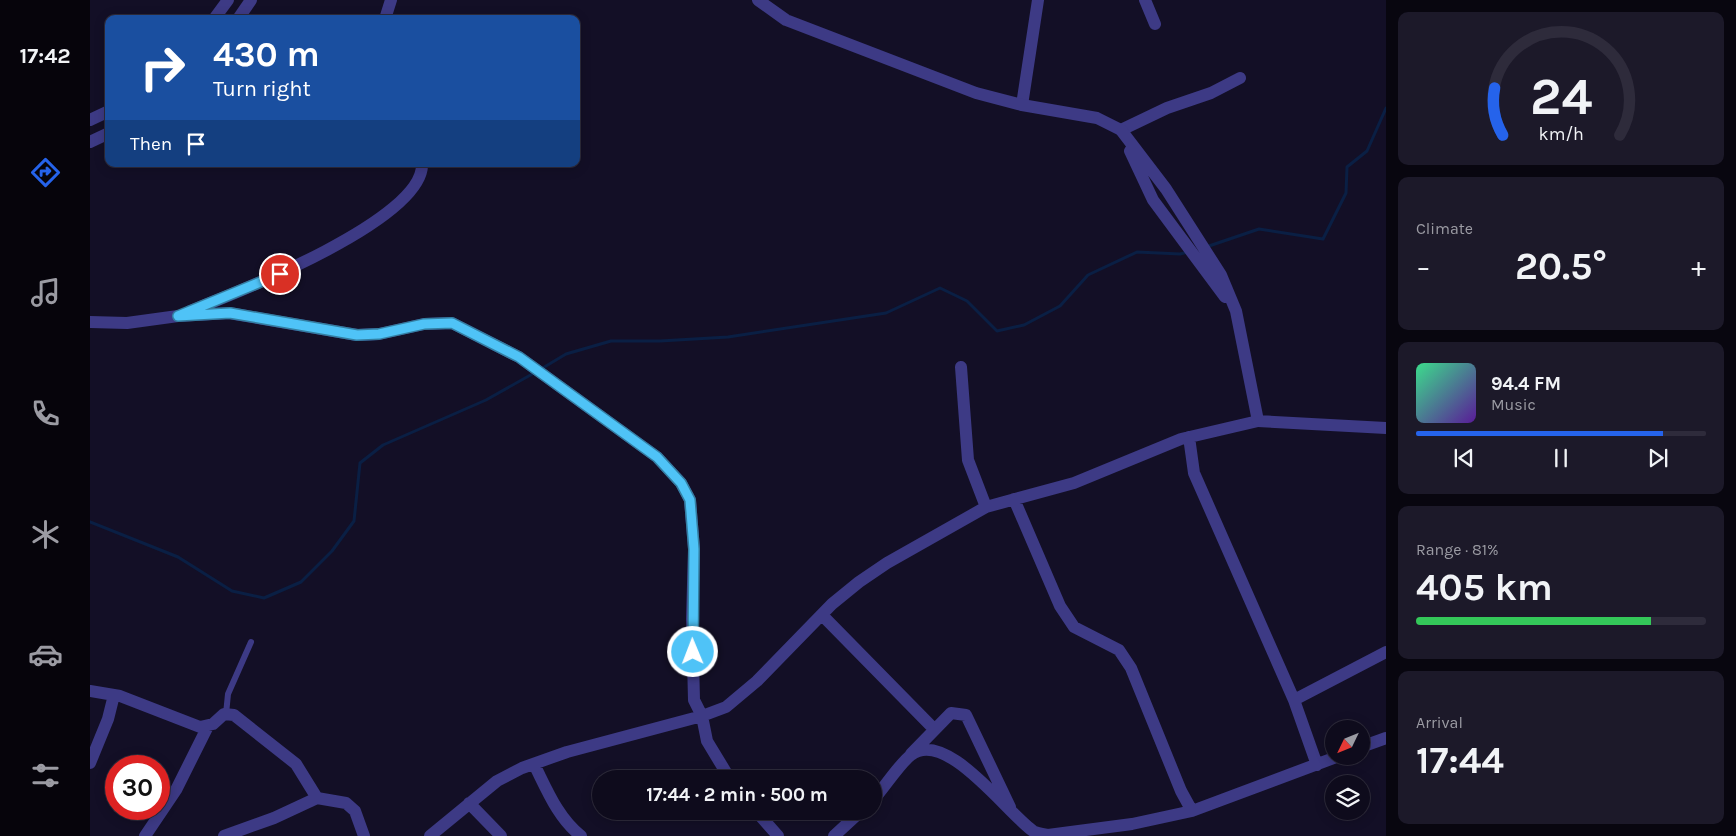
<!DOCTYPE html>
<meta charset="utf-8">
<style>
:root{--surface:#0e0b1c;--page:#1c1929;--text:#f1f3f6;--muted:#9b9ba3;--line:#2e2b3b;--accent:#2563eb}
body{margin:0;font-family:Karla,sans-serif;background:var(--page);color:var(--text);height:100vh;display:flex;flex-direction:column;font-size:19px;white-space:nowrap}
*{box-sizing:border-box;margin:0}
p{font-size:16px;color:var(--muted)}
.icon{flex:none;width:28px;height:28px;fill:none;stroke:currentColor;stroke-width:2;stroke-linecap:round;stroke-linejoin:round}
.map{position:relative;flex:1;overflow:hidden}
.panel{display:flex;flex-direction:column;gap:12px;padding:12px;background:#08060f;width:350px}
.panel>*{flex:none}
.hud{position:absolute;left:15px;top:15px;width:475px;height:152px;border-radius:10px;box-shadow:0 2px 12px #0003,0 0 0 1px var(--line);background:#1a4fa0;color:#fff;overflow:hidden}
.needle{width:32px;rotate:227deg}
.controls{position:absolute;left:1235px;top:720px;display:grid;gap:10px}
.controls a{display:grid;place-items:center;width:45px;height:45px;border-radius:50%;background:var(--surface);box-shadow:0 2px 12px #0003,0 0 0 1px var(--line);font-size:25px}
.speed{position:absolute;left:15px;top:755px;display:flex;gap:10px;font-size:25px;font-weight:700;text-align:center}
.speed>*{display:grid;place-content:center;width:65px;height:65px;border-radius:50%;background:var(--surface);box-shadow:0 2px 12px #0003,0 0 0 1px var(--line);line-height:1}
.speed .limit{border:8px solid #d22;background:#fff;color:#111}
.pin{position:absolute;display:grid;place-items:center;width:42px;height:42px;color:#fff;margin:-21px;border:2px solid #fff;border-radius:50%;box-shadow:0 1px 5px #0007}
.me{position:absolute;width:55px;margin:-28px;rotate:359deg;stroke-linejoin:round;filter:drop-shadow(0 0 4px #0008)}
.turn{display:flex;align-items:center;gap:18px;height:105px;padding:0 25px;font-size:22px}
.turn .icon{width:65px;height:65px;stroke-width:2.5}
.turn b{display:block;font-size:35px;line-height:42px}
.then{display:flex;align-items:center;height:48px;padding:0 25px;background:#0003;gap:10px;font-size:19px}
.big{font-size:38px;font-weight:700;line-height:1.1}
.panel .card{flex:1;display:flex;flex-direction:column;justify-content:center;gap:8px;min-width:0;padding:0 18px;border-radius:10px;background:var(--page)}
.panel .dial{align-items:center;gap:0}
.dial svg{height:130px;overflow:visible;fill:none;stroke:var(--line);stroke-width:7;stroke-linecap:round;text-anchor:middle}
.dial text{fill:var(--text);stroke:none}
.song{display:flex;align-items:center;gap:15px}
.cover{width:60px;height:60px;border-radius:8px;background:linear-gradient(135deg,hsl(150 70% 55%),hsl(270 70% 35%))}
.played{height:5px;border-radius:2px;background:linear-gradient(90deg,var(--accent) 85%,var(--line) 85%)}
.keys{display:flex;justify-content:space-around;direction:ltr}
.heat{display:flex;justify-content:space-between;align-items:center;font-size:28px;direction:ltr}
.charge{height:8px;border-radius:4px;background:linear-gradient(90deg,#34c759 81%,var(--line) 0)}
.trip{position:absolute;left:502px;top:770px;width:290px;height:50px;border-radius:25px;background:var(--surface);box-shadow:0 2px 12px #0003,0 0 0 1px var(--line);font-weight:700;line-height:50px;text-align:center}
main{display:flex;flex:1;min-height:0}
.menu{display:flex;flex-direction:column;width:90px;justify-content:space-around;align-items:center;background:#06040b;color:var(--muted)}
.menu .icon{width:35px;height:35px}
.menu .current{color:var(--accent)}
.menu b{font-size:22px;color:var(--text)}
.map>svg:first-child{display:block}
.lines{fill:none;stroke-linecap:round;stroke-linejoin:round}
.stream{stroke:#0a1f44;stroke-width:3}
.service{stroke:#3d3a85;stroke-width:6}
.minor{stroke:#3d3a85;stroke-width:12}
.tertiary{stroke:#3d3a85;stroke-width:12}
.route-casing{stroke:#337fa1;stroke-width:12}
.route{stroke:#4fc3f7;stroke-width:9}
</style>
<main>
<nav class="menu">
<b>17:42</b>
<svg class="icon current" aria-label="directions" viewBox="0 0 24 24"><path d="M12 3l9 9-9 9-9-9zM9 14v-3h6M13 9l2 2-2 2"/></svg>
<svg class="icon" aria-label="music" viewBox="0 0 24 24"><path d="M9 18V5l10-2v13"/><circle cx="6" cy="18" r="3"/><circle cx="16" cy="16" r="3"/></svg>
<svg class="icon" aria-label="phone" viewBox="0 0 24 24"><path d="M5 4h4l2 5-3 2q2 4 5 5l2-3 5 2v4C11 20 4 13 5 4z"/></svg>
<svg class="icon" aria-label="climate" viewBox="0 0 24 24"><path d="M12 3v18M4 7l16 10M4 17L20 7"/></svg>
<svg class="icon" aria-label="car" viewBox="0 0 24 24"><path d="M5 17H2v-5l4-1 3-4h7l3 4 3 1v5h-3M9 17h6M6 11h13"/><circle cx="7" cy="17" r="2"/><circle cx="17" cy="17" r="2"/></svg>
<svg class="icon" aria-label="filters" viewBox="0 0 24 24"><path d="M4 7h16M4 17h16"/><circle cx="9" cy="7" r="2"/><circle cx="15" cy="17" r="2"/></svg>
</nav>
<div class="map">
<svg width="1296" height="836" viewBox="0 0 1296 836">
<rect width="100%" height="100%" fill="#130f26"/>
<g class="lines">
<!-- stream -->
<path class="stream" d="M 1116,247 L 1169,229 L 1233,239 L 1256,193 L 1257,167 L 1277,151 L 1296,108
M 451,369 L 476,354 L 521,341 L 570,341 L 638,337 L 796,313 L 850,288 L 877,301 L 907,331 L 934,325 L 970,306 L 998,275 L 1047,252 L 1090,254 L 1098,252
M 0,522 L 88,557 L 142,591 L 174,598 L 211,582 L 242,551 L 264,521 L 270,463 L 293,445 L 396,400 L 444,373"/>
<!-- service -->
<path class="service" d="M 136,714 L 138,694 L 161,642"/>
<!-- minor -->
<path class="minor" d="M 1055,0 L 1065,24
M 295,19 L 301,0
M 932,105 L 948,0
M 1031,130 L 1077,108 L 1121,93 L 1150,78
M 100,311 C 146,293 334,220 332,164
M 0,322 L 37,323 L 88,316 L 139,313 L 267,335 L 289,334 L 334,324 L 362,323 L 429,357 L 567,457 L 591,483 L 600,500 L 604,549 L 602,619 L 604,700 L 612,716 L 617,741 L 640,779
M 871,367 L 878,460 L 896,507
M 1099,437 L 1104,473 L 1204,700 L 1227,765
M 924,499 L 970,606 L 984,627 L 1029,650 L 1041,668 L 1091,791 L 1102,811
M 732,615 L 844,729
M 0,691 L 30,696 L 110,727 L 123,724 L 134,714 L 144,715 L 206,764 L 227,798 L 256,803 L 265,811 L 274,836
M 1204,700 L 1296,652
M 1271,747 L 1296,738
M 821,754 L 861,713 L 876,715 L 920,807
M 0,763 L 18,719 L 24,695
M 444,764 C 457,790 468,818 491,836
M 784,799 C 794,788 810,763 821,755 C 856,728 917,813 943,831 C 947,833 953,834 958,835 L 1042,824 L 1102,811 L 1249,756
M 379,803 L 411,836
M 666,811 L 688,836
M 55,836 L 86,790 L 118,726
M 134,836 L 184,818 L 227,798
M 340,836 L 407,781 L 432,768 L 477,752 L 612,716 L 636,707 L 667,681 L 742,604 L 769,582 L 797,563 L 896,507 L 984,483 L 1091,439 L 1168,421
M 744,836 L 771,811"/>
<!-- tertiary -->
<path class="tertiary" d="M 668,0 L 696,20 L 886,93 L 932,105 L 1007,118 L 1031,130 L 1076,189 L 1131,275 L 1146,311 L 1168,421 L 1296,428
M 124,19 L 138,0
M 148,19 L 161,0
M 0,120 L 19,111
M 0,142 L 19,133
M 1040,151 L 1063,200 L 1135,297"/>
</g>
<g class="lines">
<defs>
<path id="route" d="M 190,274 L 88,316 L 140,313 L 267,335 L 289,334 L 334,324 L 362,323 L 429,357 L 567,457 L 591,483 L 600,500 L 604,549 L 603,652"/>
</defs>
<!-- route casing -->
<use href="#route" class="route-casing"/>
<!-- route -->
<use href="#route" class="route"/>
</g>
</svg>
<div class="controls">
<a><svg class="needle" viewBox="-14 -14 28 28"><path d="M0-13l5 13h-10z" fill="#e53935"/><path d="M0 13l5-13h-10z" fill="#9b9ba3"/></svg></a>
<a><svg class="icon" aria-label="layers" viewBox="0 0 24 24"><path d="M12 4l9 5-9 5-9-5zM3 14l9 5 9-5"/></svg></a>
</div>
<div class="speed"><div class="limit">30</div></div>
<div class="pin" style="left:190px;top:274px;background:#d93025"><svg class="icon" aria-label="arrive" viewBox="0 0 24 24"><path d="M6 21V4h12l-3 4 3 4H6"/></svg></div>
<svg class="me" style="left:603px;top:652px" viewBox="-20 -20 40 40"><circle r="17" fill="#4fc3f7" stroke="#fff" stroke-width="3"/><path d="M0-11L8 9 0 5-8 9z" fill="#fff"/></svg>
<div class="trip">17:44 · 2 min · 500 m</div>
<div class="hud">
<div class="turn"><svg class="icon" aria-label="right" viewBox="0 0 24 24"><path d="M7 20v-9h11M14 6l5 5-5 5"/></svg><div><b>430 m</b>Turn right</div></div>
<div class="then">Then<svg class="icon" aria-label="arrive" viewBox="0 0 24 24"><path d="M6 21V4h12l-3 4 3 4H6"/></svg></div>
</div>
</div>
<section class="panel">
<div class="card dial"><svg viewBox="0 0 100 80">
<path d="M14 69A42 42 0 1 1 86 69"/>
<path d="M14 69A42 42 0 0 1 9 40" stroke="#2563eb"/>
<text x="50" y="56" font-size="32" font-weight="700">24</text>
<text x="50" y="72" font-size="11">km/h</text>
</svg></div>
<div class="card"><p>Climate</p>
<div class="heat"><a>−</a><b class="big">20.5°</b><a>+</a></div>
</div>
<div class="card">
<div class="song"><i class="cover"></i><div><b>94.4 FM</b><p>Music</p></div></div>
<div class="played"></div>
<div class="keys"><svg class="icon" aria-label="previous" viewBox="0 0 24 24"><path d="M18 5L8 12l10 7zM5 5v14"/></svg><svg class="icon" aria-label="pause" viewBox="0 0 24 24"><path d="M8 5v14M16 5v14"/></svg><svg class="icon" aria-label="next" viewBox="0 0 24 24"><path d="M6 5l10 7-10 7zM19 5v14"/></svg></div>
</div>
<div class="card"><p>Range · 81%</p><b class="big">405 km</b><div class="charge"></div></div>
<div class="card"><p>Arrival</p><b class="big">17:44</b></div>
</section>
</main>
